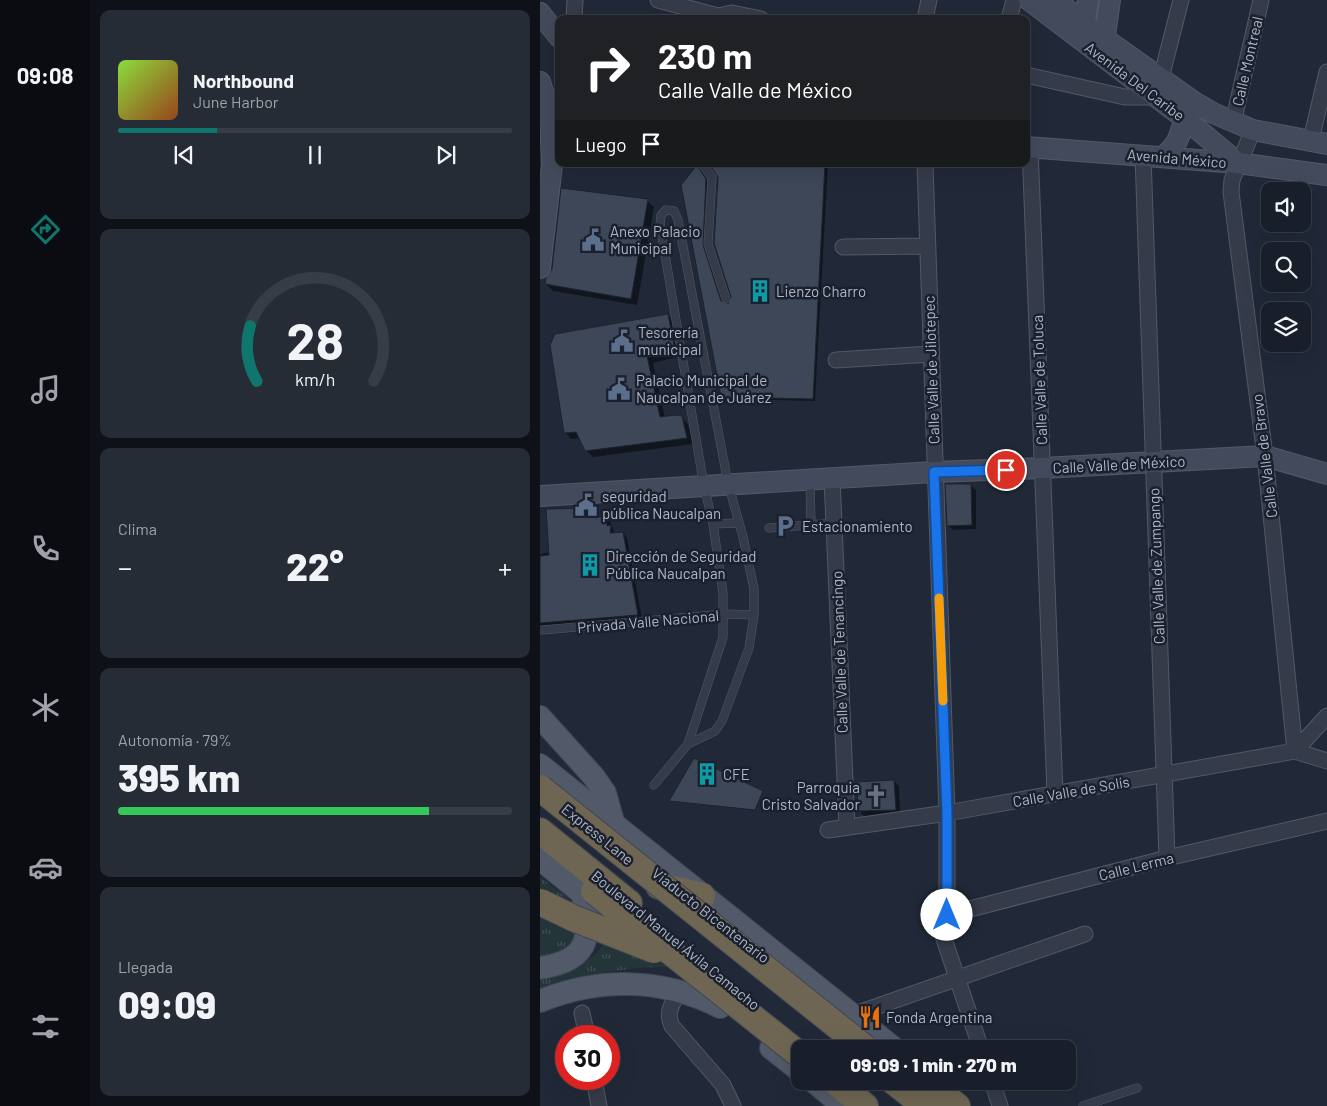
<!DOCTYPE html>
<html lang="es">
<meta charset="utf-8">
<style>
:root{--surface:#191f2a;--page:#262c36;--text:#f1f3f6;--muted:#9fa2a8;--line:#373d47;--accent:#0f766e}
body{margin:0;font-family:Barlow,sans-serif;background:var(--page);color:var(--text);height:100vh;display:flex;flex-direction:column;font-size:19px;white-space:nowrap}
*{box-sizing:border-box;margin:0}
p{font-size:16px;color:var(--muted)}
.icon{flex:none;width:28px;height:28px;fill:none;stroke:currentColor;stroke-width:2;stroke-linecap:round;stroke-linejoin:round}
.map{position:relative;flex:1;overflow:hidden}
.panel{display:flex;flex-direction:column;gap:10px;padding:10px;background:#0e1117;width:450px}
.panel>*{flex:none}
.hud{position:absolute;left:15px;top:15px;width:475px;height:152px;border-radius:10px;box-shadow:0 5px 20px #0002,0 0 0 1px var(--line);background:#202124;color:#fff;overflow:hidden}
.tools{position:absolute;left:721px;top:182px;display:grid;gap:10px}
.tools a{display:grid;place-items:center;width:50px;height:50px;border-radius:10px;background:var(--surface);box-shadow:0 5px 20px #0002,0 0 0 1px var(--line);font-size:25px}
.speed{position:absolute;left:15px;top:1025px;display:flex;gap:10px;font-size:25px;font-weight:700;text-align:center}
.speed>*{display:grid;place-content:center;width:65px;height:65px;border-radius:50%;background:var(--surface);box-shadow:0 5px 20px #0002,0 0 0 1px var(--line);line-height:1}
.speed .limit{border:8px solid #d22;background:#fff;color:#111}
.pin{position:absolute;display:grid;place-items:center;width:42px;height:42px;color:#fff;margin:-21px;border:2px solid #fff;border-radius:50%;box-shadow:0 1px 5px #0007}
.me{position:absolute;width:55px;margin:-28px;rotate:0deg;stroke-linejoin:round;filter:drop-shadow(0 0 4px #0008)}
.turn{display:flex;align-items:center;gap:18px;height:105px;padding:0 20px;font-size:22px}
.turn .icon{width:65px;height:65px;stroke-width:2.5}
.turn b{display:block;font-size:35px;line-height:42px}
.then{display:flex;align-items:center;height:48px;padding:0 20px;background:#0003;gap:10px;font-size:19px}
.big{font-size:38px;font-weight:800;line-height:1.1}
.panel .card{flex:1;display:flex;flex-direction:column;justify-content:center;gap:8px;min-width:0;padding:0 18px;border-radius:10px;background:var(--page)}
.panel .dial{align-items:center;gap:0}
.dial svg{height:130px;overflow:visible;fill:none;stroke:var(--line);stroke-width:7;stroke-linecap:round;text-anchor:middle}
.dial text{fill:var(--text);stroke:none}
.song{display:flex;align-items:center;gap:15px}
.cover{width:60px;height:60px;border-radius:8px;background:linear-gradient(135deg,hsl(90 70% 55%),hsl(20 70% 35%))}
.played{height:5px;border-radius:2px;background:linear-gradient(90deg,var(--accent) 25%,var(--line) 25%)}
.keys{display:flex;justify-content:space-around;direction:ltr}
.heat{display:flex;justify-content:space-between;align-items:center;font-size:28px;direction:ltr}
.charge{height:8px;border-radius:4px;background:linear-gradient(90deg,#34c759 79%,var(--line) 0)}
.trip{position:absolute;left:251px;top:1040px;width:285px;height:50px;border-radius:10px;background:var(--surface);box-shadow:0 5px 20px #0002,0 0 0 1px var(--line);font-weight:800;line-height:50px;text-align:center}
main{display:flex;flex:1;min-height:0}
.menu{display:flex;flex-direction:column;width:90px;justify-content:space-around;align-items:center;background:#0a0c11;color:var(--muted)}
.menu .icon{width:35px;height:35px}
.menu .current{color:var(--accent)}
.menu b{font-size:22px;color:var(--text)}
.map>svg:first-child{display:block}
.grass{fill:url(#grass-tufts)}
.shadow{fill:#0007}
.building{fill:#3d4758;stroke:#1c222f}
.lines{fill:none;stroke-linecap:round;stroke-linejoin:round}
.lane-casing{stroke:#525966;stroke-width:9}
.street-casing{stroke:#525966;stroke-width:17}
.secondary-casing{stroke:#525966;stroke-width:22}
.primary-casing{stroke:#3e4452;stroke-width:24}
.highway-casing{stroke:#3f4653;stroke-width:28}
.lane{stroke:#353b49;stroke-width:8}
.street{stroke:#353b49;stroke-width:15}
.secondary{stroke:#434a5c;stroke-width:20}
.primary{stroke:#525a69;stroke-width:22}
.highway{stroke:#6e6652;stroke-width:26}
.highway-bridge-casing{stroke:#3f4653;stroke-width:28;stroke-linecap:butt}
.highway-bridge{stroke:#6e6652;stroke-width:26}
.route-casing{stroke:#114b97;stroke-width:12}
.route{stroke:#1a73e8;stroke-width:9}
.slow{stroke:#f59e0b;stroke-width:9}
.labels{text-anchor:middle;dominant-baseline:central;stroke-width:5;stroke-linejoin:round;paint-order:stroke}
.street-label{font-size:15px;fill:#afb6c5;stroke:#1a202d}
.poi-label{font-size:15px;fill:#afb6c5;stroke:#1a202d;text-anchor:start}
</style>
<main>
<nav class="menu">
<b>09:08</b>
<svg class="icon current" aria-label="directions" viewBox="0 0 24 24"><path d="M12 3l9 9-9 9-9-9zM9 14v-3h6M13 9l2 2-2 2"/></svg>
<svg class="icon" aria-label="music" viewBox="0 0 24 24"><path d="M9 18V5l10-2v13"/><circle cx="6" cy="18" r="3"/><circle cx="16" cy="16" r="3"/></svg>
<svg class="icon" aria-label="phone" viewBox="0 0 24 24"><path d="M5 4h4l2 5-3 2q2 4 5 5l2-3 5 2v4C11 20 4 13 5 4z"/></svg>
<svg class="icon" aria-label="climate" viewBox="0 0 24 24"><path d="M12 3v18M4 7l16 10M4 17L20 7"/></svg>
<svg class="icon" aria-label="car" viewBox="0 0 24 24"><path d="M5 17H2v-5l4-1 3-4h7l3 4 3 1v5h-3M9 17h6M6 11h13"/><circle cx="7" cy="17" r="2"/><circle cx="17" cy="17" r="2"/></svg>
<svg class="icon" aria-label="filters" viewBox="0 0 24 24"><path d="M4 7h16M4 17h16"/><circle cx="9" cy="7" r="2"/><circle cx="15" cy="17" r="2"/></svg>
</nav>
<section class="panel">
<div class="card">
<div class="song"><i class="cover"></i><div><b>Northbound</b><p>June Harbor</p></div></div>
<div class="played"></div>
<div class="keys"><svg class="icon" aria-label="previous" viewBox="0 0 24 24"><path d="M18 5L8 12l10 7zM5 5v14"/></svg><svg class="icon" aria-label="pause" viewBox="0 0 24 24"><path d="M8 5v14M16 5v14"/></svg><svg class="icon" aria-label="next" viewBox="0 0 24 24"><path d="M6 5l10 7-10 7zM19 5v14"/></svg></div>
</div>
<div class="card dial"><svg viewBox="0 0 100 80">
<path d="M14 69A42 42 0 1 1 86 69"/>
<path d="M14 69A42 42 0 0 1 10 35" stroke="#0f766e"/>
<text x="50" y="56" font-size="32" font-weight="700">28</text>
<text x="50" y="72" font-size="11">km/h</text>
</svg></div>
<div class="card"><p>Clima</p>
<div class="heat"><a>−</a><b class="big">22°</b><a>+</a></div>
</div>
<div class="card"><p>Autonomía · 79%</p><b class="big">395 km</b><div class="charge"></div></div>
<div class="card"><p>Llegada</p><b class="big">09:09</b></div>
</section>
<div class="map">
<svg width="787" height="1106" viewBox="0 0 787 1106">
<defs>
<pattern id="grass-tufts" width="24" height="20" patternUnits="userSpaceOnUse" patternTransform="scale(1.25)"><rect width="24" height="20" fill="#233539"/><path d="M3 7l-1-3M5 7V3M7 7l1-3M15 17l-1-3M17 17v-4M19 17l1-3" fill="none" stroke="#405054"/></pattern>
</defs>
<rect width="100%" height="100%" fill="#212938"/>
<!-- grass -->
<path class="grass" d="M 0,877 L 33,902 L 37,944 L 10,956 L 0,956 Z
M 67,923 L 127,967 C 82,967 42,975 0,993 L 0,977 C 17,978 53,962 62,946 C 65,940 65,930 67,923 Z"/>
<!-- shadow -->
<path class="shadow" d="M 58,164 L 69,164 L 62,168 Z
M 170,164 L 288,164 L 275,401 L 185,399 L 182,396 L 142,186 L 159,170 L 169,183 L 165,249 L 183,303 L 189,306 L 193,297 L 179,176 Z
M 107,201 L 114,207 L 97,305 L 13,291 L 6,284 Z
M 128,316 L 134,322 L 141,356 L 113,363 L 125,418 L 141,417 L 148,424 L 153,444 L 53,457 L 46,450 L 41,438 L 31,439 L 25,432 Z
M 431,485 L 436,490 L 436,529 L 413,530 L 408,526 Z
M 55,509 L 61,518 L 65,517 L 70,521 L 75,534 L 83,533 L 87,538 L 102,619 L 0,627 L 0,554 L 10,552 Z
M 354,781 L 359,786 L 360,814 L 324,816 L 319,811 Z
M 222,792 L 216,810 L 131,801 Z"/>
<!-- building -->
<path class="building" d="M 169,164 L 285,164 L 273,399 L 181,397 L 141,185 L 157,165 L 166,179 L 163,245 L 181,301 L 188,304 L 191,297 L 174,243 L 178,177 Z
M 21,188 L 108,199 L 91,299 L 5,284 L 6,278 L 12,269 Z
M 128,314 L 135,350 L 107,356 L 120,417 L 135,415 L 142,416 L 147,438 L 45,451 L 36,432 L 24,433 L 10,345 L 15,334 Z
M 405,484 L 431,484 L 432,525 L 407,526 Z
M 56,508 L 58,517 L 66,515 L 67,526 L 71,525 L 70,533 L 83,532 L 98,615 L 0,623 L 0,556 L 9,555 L 6,509 Z
M 154,758 L 223,791 L 215,810 L 129,801 Z
M 354,780 L 356,810 L 318,811 L 317,782 Z"/>
<g class="lines">
<defs>
<path id="lane" d="M 162,164 L 172,177 L 168,244 L 186,299
M 270,480 L 271,525
M 173,524 L 199,523
M 229,528 L 294,523
M 2,630 L 185,614 L 214,615
M 114,785 L 148,744 L 183,637 L 183,593 L 173,524 L 164,486 L 120,225 L 121,215 L 126,210 L 134,211 L 138,220 L 188,483 L 203,537 L 214,589 L 214,615 L 209,648 L 182,721 L 175,731 L 148,744
M 543,1106 L 597,1088"/>
<path id="street" d="M 118,0 L 178,16 L 192,13 L 221,19
M 34,19 L 35,0
M 385,19 L 389,0
M 469,19 L 474,0
M 486,75 L 585,97 L 614,97
M 621,78 L 641,0
M 693,123 L 721,0
M 713,130 L 692,180 L 691,192 L 725,456 L 755,751
M 771,140 L 787,72
M 490,147 L 515,793
M 603,155 L 627,858
M 385,164 L 407,813 L 407,915 L 404,939 L 441,1049
M 303,247 L 388,246
M 296,360 L 391,354
M 292,478 L 307,827
M 755,751 L 787,716
M 288,830 L 407,813 L 755,751 L 787,761
M 407,915 L 627,858 L 787,821
M 139,991 C 133,1003 125,1012 132,1026 L 183,1085 L 193,1106
M 42,1013 L 47,1036
M 312,1015 L 545,934
M 54,1079 L 59,1106
M 452,1081 L 460,1106"/>
<path id="secondary" d="M 489,0 L 644,118 L 698,163
M 515,0 L 565,39 L 654,102 L 673,113 L 713,130 L 787,144
M 0,13 L 19,37
M 543,33 L 548,0
M 563,49 L 570,0
M 0,82 L 10,115 L 12,165 L 0,268
M 486,147 L 698,163 L 787,175
M 624,156 C 644,140 638,129 650,109
M 0,496 L 394,472 L 503,468 L 725,456 L 787,474"/>
<path id="primary" d="M 0,717 L 54,777 L 65,793 L 74,825
M 0,765 L 355,1049
M 0,859 L 65,912
M 0,968 C 38,962 55,946 42,907
M 0,1001 C 60,977 122,978 180,1007
M 231,1048 L 260,1071
M 273,1081 L 303,1106"/>
<path id="highway" d="M 0,831 L 89,903
M 119,886 L 162,896
M 294,1081 L 325,1106
M 353,1081 L 385,1106
M 385,1081 L 417,1106"/>
</defs>
<!-- lane casing -->
<use href="#lane" class="lane-casing"/>
<!-- street casing -->
<use href="#street" class="street-casing"/>
<!-- secondary casing -->
<use href="#secondary" class="secondary-casing"/>
<!-- primary casing -->
<use href="#primary" class="primary-casing"/>
<!-- highway casing -->
<use href="#highway" class="highway-casing"/>
<!-- lane -->
<use href="#lane" class="lane"/>
<!-- street -->
<use href="#street" class="street"/>
<!-- secondary -->
<use href="#secondary" class="secondary"/>
<!-- primary -->
<use href="#primary" class="primary"/>
<!-- highway -->
<use href="#highway" class="highway"/>
<defs>
<path id="highway-bridge" d="M 0,788 L 326,1049
M 54,891 L 260,1055
M 0,902 L 33,918 L 114,950"/>
</defs>
<!-- highway-bridge casing -->
<use href="#highway-bridge" class="highway-bridge-casing"/>
<!-- highway-bridge -->
<use href="#highway-bridge" class="highway-bridge"/>
</g>
<g class="lines">
<defs>
<path id="route" d="M 407,915 L 407,813 L 394,472 L 466,470"/>
</defs>
<!-- route casing -->
<use href="#route" class="route-casing"/>
<!-- route -->
<use href="#route" class="route"/>
<!-- slow -->
<path class="slow" d="M 399,598 L 403,701"/>
</g>
<!-- icons -->
<defs>
<symbol id="civic-bare" viewBox="-9 -9 18 18"><path d="M-.6-6.5H3V-4.5H.6V-3L4-1V1h2V6H-6V1h2V-1L-.6-3ZM-1.2 2.5V6h2.4V2.5Z" fill="#5c6f8a" stroke="#1a202d" stroke-width="2.5" paint-order="stroke"/></symbol>
<symbol id="building-bare" viewBox="-9 -9 18 18"><path d="M-4-6H4V6H1V3H-1V6H-4ZM-2.5-4.3h1.7v1.8h-1.7ZM.8-4.3h1.7v1.8H.8ZM-2.5-1h1.7V.8h-1.7ZM.8-1h1.7V.8H.8Z" fill="#0f9aa8" stroke="#1a202d" stroke-width="2.5" paint-order="stroke"/></symbol>
<symbol id="parking-bare" viewBox="-9 -9 18 18"><path d="M-3.5-5.5H1a3.5 3.5 0 0 1 0 7H-1V5.5H-3.5ZM-1-3.4V-.6H.8a1.4 1.4 0 0 0 0-2.8Z" fill="#5c6f8a" stroke="#1a202d" stroke-width="2.5" paint-order="stroke"/></symbol>
<symbol id="church-bare" viewBox="-9 -9 18 18"><path d="M-1.2-6h2.4v3.5h3.3v2.4h-3.3V6h-2.4V-.1h-3.3v-2.4h3.3Z" fill="#6b7280" stroke="#1a202d" stroke-width="2.5" paint-order="stroke"/></symbol>
<symbol id="restaurant-bare" viewBox="-9 -9 18 18"><path d="M-5-6h1v4h1v-4h1v4h1v-4h1v5L-1.5 .5V6h-2V.5L-5-1ZM5-6V6H3V1.5H1.5Q1.5-4 5-6Z" fill="#e8710a" stroke="#1a202d" stroke-width="2.5" paint-order="stroke"/></symbol>
</defs>
<g fill-rule="evenodd">
<use href="#civic-bare" x="37" y="224" width="32" height="32"/>
<use href="#building-bare" x="204" y="275" width="32" height="32"/>
<use href="#civic-bare" x="66" y="325" width="32" height="32"/>
<use href="#civic-bare" x="63" y="373" width="32" height="32"/>
<use href="#civic-bare" x="30" y="489" width="32" height="32"/>
<use href="#parking-bare" x="229" y="510" width="32" height="32"/>
<use href="#building-bare" x="34" y="549" width="32" height="32"/>
<use href="#building-bare" x="151" y="758" width="32" height="32"/>
<use href="#church-bare" x="320" y="780" width="32" height="32"/>
<use href="#restaurant-bare" x="314" y="1001" width="32" height="32"/>
</g>
<g class="labels">
<!-- street labels -->
<g class="street-label">
<text transform="translate(707 61) rotate(-77)">Calle Montreal</text>
<text transform="translate(595 81) rotate(37)">Avenida Del Caribe</text>
<text transform="translate(637 158) rotate(5)">Avenida México</text>
<text transform="translate(391 370) rotate(-92)">Calle Valle de Jilotepec</text>
<text transform="translate(499 380) rotate(-92)">Calle Valle de Toluca</text>
<text transform="translate(724 456) rotate(-97)">Calle Valle de Bravo</text>
<text transform="translate(579 464) rotate(-3)">Calle Valle de México</text>
<text transform="translate(616 566) rotate(-92)">Calle Valle de Zumpango</text>
<text transform="translate(108 621) rotate(-5)">Privada Valle Nacional</text>
<text transform="translate(299 652) rotate(-92)">Calle Valle de Tenancingo</text>
<text transform="translate(531 791) rotate(-10)">Calle Valle de Solís</text>
<text transform="translate(58 834) rotate(39)">Express Lane</text>
<text transform="translate(596 866) rotate(-14)">Calle Lerma</text>
<text transform="translate(171 915) rotate(38)">Viaducto Bicentenario</text>
<text transform="translate(136 940) rotate(39)">Boulevard Manuel Ávila Camacho</text>
</g>
<!-- poi labels -->
<g class="poi-label">
<text x="70" y="231">Anexo Palacio<tspan x="70" dy="17">Municipal</tspan></text>
<text x="236" y="291">Lienzo Charro</text>
<text x="98" y="332">Tesorería<tspan x="98" dy="17">municipal</tspan></text>
<text x="96" y="380">Palacio Municipal de<tspan x="96" dy="17">Naucalpan de Juárez</tspan></text>
<text x="62" y="496">seguridad<tspan x="62" dy="17">pública Naucalpan</tspan></text>
<text x="262" y="526">Estacionamiento</text>
<text x="66" y="556">Dirección de Seguridad<tspan x="66" dy="17">Pública Naucalpan</tspan></text>
<text x="183" y="774">CFE</text>
<text x="320" y="787" text-anchor="end">Parroquia<tspan x="320" dy="17">Cristo Salvador</tspan></text>
<text x="346" y="1017">Fonda Argentina</text>
</g>
</g>
</svg>
<div class="tools">
<a><svg class="icon" aria-label="sound" viewBox="0 0 24 24"><path d="M4 9h4l5-4v14l-5-4H4zM17 9q2 3 0 6"/></svg></a>
<a><svg class="icon" aria-label="search" viewBox="0 0 24 24"><circle cx="10" cy="10" r="6"/><path d="M15 15l6 6"/></svg></a>
<a><svg class="icon" aria-label="layers" viewBox="0 0 24 24"><path d="M12 4l9 5-9 5-9-5zM3 14l9 5 9-5"/></svg></a>
</div>
<div class="speed"><div class="limit">30</div></div>
<div class="pin" style="left:466px;top:470px;background:#d93025"><svg class="icon" aria-label="arrive" viewBox="0 0 24 24"><path d="M6 21V4h12l-3 4 3 4H6"/></svg></div>
<svg class="me" style="left:407px;top:915px" viewBox="-20 -20 40 40"><circle r="19" fill="#fff"/><path d="M0-13L10 11 0 6-10 11z" fill="#1a73e8"/></svg>
<div class="trip">09:09 · 1 min · 270 m</div>
<div class="hud">
<div class="turn"><svg class="icon" aria-label="right" viewBox="0 0 24 24"><path d="M7 20v-9h11M14 6l5 5-5 5"/></svg><div><b>230 m</b>Calle Valle de México</div></div>
<div class="then">Luego<svg class="icon" aria-label="arrive" viewBox="0 0 24 24"><path d="M6 21V4h12l-3 4 3 4H6"/></svg></div>
</div>
</div>
</main>
